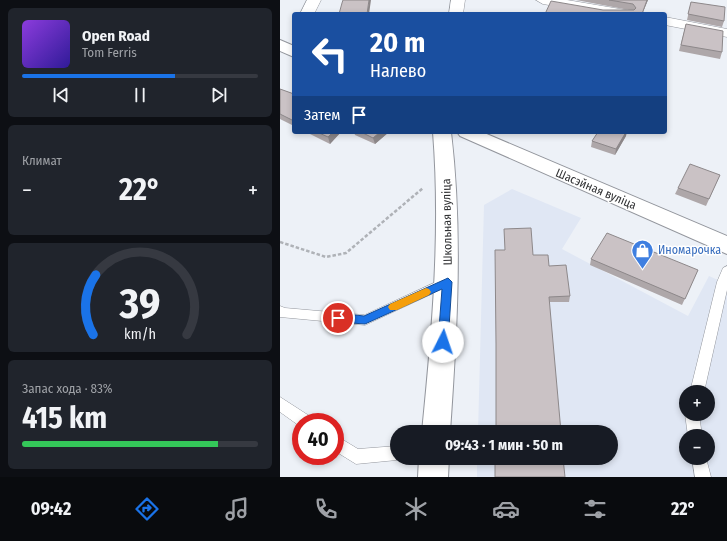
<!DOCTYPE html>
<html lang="ru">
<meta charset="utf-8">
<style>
:root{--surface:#171b24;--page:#20242c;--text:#f1f3f6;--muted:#9ea1a6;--line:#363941;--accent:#1a73e8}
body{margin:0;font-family:"Fira Sans Condensed",sans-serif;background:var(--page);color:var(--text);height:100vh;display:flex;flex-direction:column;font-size:15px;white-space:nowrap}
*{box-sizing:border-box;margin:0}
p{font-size:13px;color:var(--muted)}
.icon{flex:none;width:22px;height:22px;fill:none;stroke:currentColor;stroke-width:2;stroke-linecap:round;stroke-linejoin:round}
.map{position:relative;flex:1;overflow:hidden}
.drawer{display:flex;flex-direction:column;gap:8px;padding:8px;background:#0d0f14;width:280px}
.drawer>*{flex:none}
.banner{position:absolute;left:12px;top:12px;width:375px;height:122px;border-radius:4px;box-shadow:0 2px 6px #0003;background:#1a4fa0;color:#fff;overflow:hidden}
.controls{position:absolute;left:399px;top:385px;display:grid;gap:8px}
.controls a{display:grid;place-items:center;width:36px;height:36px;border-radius:50%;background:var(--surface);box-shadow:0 2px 6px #0003;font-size:20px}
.speed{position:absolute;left:12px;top:413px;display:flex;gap:8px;font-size:20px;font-weight:700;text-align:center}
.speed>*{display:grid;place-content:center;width:52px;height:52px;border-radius:50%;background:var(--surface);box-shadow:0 2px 6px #0003;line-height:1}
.speed .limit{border:6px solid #d22;background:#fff;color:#111}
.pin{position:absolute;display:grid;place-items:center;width:34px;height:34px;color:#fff;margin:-17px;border:2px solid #fff;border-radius:50%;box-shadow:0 1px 4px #0007}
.me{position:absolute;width:44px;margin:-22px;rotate:4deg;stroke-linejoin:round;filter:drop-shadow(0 0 3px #0008)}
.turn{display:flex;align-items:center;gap:14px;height:84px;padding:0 12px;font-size:18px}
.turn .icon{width:52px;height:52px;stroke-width:2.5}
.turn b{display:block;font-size:28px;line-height:34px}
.then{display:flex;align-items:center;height:38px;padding:0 12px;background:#0003;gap:8px;font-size:15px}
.big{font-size:30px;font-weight:700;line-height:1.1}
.drawer .widget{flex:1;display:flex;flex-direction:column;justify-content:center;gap:6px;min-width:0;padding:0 14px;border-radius:6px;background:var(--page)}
.drawer .dial{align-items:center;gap:0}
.dial svg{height:104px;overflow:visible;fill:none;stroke:var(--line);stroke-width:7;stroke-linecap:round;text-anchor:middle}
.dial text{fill:var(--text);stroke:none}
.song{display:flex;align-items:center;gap:12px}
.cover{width:48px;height:48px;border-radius:6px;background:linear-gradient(135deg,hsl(270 70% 55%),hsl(250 70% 35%))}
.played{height:4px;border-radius:2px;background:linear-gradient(90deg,var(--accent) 65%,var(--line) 65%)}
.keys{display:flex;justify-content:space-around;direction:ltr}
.heat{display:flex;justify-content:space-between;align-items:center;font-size:22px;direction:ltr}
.charge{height:6px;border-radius:3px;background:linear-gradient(90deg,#34c759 83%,var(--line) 0)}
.trip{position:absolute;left:110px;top:425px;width:228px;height:40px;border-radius:20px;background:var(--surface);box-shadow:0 2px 6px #0003;font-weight:700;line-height:40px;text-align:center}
.tab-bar{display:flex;height:64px;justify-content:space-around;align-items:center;background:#090b0e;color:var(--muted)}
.tab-bar .icon{width:28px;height:28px}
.tab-bar .selected{color:var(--accent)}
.tab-bar b{font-size:18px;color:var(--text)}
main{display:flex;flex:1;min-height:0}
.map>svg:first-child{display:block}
.built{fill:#e0e7f4;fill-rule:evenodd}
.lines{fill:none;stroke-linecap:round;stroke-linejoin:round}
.service-casing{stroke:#93969d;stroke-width:1}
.minor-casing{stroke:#93969d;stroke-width:1}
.tertiary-casing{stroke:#93969d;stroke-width:2}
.secondary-casing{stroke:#93969d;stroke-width:2}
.path{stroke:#afb2b7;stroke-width:2.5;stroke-dasharray:3.5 2;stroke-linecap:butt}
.service{fill:#fff;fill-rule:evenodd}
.minor{fill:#fff;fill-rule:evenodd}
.tertiary{fill:#fff;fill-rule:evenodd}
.secondary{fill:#fff;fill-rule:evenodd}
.wall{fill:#aea7a9}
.shaded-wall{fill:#8d888a}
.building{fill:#cac2c5;stroke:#8d888a}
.route{fill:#1a73e8;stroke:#114b97}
.slow{fill:#f59e0b}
.labels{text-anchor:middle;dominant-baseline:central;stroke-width:3;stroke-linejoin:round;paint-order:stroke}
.street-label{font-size:12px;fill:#303133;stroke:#fff}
.shop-label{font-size:12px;fill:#366cbe;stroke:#fff;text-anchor:start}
</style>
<main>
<section class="drawer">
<div class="widget">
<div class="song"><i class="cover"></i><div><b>Open Road</b><p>Tom Ferris</p></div></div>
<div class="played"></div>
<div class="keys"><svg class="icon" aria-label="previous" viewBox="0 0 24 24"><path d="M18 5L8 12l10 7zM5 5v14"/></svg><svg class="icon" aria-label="pause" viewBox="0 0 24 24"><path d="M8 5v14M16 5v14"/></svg><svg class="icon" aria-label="next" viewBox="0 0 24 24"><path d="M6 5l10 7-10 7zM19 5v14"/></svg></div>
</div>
<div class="widget"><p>Климат</p>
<div class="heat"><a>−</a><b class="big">22°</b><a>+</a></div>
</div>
<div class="widget dial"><svg viewBox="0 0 100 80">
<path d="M14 69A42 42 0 1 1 86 69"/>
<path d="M14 69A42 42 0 0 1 16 23" stroke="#1a73e8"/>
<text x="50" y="56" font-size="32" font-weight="700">39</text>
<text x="50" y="72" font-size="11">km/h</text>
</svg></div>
<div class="widget"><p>Запас хода · 83%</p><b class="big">415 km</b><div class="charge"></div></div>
</section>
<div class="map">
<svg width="447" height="477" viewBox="0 0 447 477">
<rect width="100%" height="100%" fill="#edf1f7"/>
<!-- built -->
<path class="built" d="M 232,189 L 301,218 L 282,249 L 408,316 L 429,276 L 447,284 L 447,477 L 197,477 L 197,458 L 331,458 L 331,432 L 198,432 L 204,205 ZM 406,392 L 428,392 L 428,414 L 406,414 ZM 406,436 L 428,436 L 428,458 L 406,458 Z"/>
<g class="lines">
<defs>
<path id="service" d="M 447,266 L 447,290 L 424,392 L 410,392 L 437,282 L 443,268 Z
M 167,277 L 171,279 L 173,282 L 171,285 L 85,325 L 0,317 L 0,306 L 5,308 L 84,315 Z
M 0,397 L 31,417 L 33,422 L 21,422 L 21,427 L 0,412 Z
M 406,412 L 406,414 L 419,414 L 422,436 L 408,436 L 405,414 Z
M 55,435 L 78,449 L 117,446 L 117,458 L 122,458 L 117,460 L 76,464 L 55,451 Z
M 412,458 L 426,458 L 431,477 L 415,477 Z"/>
<path id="minor" d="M 27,0 L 41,0 L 34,14 L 20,14 Z
M 171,0 L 185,0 L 183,14 L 169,14 Z
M 256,0 L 287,0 L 346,10 L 351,11 L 353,14 L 322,14 L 263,4 Z
M 385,17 L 447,29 L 447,37 L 385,25 Z"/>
<path id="tertiary" d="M 153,132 L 171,132 C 183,232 177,332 170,432 L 142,432 C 152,332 161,233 153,132 Z
M 139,458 L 169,458 L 168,477 L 138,477 Z"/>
<path id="secondary" d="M 0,40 L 14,46 L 14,57 L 0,51 Z
M 177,132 L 202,132 L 447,236 L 447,254 L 180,136 Z"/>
</defs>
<!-- service casing -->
<use href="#service" class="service-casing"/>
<!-- minor casing -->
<use href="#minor" class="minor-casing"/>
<!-- tertiary casing -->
<use href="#tertiary" class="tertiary-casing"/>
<!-- secondary casing -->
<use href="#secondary" class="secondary-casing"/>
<!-- path -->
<path class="path" d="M 0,242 L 46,257 L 66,253 L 143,188"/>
<!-- service -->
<use href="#service" class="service"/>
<!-- minor -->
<use href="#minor" class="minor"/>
<!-- tertiary -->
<use href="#tertiary" class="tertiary"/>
<!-- secondary -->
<use href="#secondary" class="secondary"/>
</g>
<!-- wall -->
<path class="wall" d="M 296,0 L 368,0 L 362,14 L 265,14 L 323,10 L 349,10 Z
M 411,2 L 444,21 L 442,27 L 407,20 Z
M 406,24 L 442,52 L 440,59 L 399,51 Z
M 0,89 L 14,94 L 14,126 L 0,119 Z
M 26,132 L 61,132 L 50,144 Z
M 74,132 L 109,132 L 95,144 L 75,135 Z
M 346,136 L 335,155 L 311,147 L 312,141 Z
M 440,175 L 426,206 L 395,194 L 398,188 Z
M 253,255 L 269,266 L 290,296 L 289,302 L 269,302 Z
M 311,259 L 418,270 L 402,305 L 310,265 Z"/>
<!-- shaded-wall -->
<path class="shaded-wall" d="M 89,0 L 91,0 L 89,14 L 87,14 Z
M 367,0 L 368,0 L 362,14 Z
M 53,132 L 61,132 L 50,144 L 48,137 Z
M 100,132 L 109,132 L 95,144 L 93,138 Z
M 346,132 L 347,132 L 346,136 L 335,155 L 336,149 Z"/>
<!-- building -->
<path class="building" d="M 63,0 L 89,0 L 87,14 L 59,14 L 62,3 Z
M 329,0 L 367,0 L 362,14 L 265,14 L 271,1 L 323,10 L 354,10 L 356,8 L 353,4 Z
M 411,2 L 445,7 L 444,21 L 408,14 Z
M 406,24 L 443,31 L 442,52 L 401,45 Z
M 0,89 L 14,94 L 14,121 L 0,114 Z
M 37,132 L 53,132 L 48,137 Z
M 81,132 L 100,132 L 93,138 Z
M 318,132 L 346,132 L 336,149 L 312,141 Z
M 410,164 L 440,175 L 429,199 L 398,188 Z
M 251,228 L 253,255 L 268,255 L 269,266 L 286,265 L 290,296 L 269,297 L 281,432 L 216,432 L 216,344 L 215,250 L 225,250 L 224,229 Z
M 327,233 L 418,270 L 405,299 L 311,259 Z
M 215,458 L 283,458 L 285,477 L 215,477 Z"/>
<!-- route -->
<path class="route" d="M 168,278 L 172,282 L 168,342 L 167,345 L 163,347 L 159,345 L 158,342 L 162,289 L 85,324 L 58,322 L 52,318 L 58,313 L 84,316 Z"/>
<!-- slow -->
<path class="slow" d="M 146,288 L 149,289 L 151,292 L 149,295 L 117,310 L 110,310 L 108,307 L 110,304 Z"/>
<!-- icons -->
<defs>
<symbol id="shop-pin" viewBox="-11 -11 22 30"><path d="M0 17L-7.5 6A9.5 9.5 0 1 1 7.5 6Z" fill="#3f7fe0" stroke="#fff"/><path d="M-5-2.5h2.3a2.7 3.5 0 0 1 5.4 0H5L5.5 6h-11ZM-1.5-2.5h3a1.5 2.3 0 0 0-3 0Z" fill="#fff"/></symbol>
</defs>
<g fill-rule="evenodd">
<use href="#shop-pin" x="350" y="238" width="25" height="34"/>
</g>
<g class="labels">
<!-- street labels -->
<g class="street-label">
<text transform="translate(316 189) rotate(23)">Шасэйная вуліца</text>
<text transform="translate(167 222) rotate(-91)">Школьная вуліца</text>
</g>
<!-- shop labels -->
<g class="shop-label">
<text x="378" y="250">Иномарочка</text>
</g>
</g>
</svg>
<div class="controls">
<a>+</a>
<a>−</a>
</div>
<div class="speed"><div class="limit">40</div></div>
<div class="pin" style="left:58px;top:318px;background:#d93025"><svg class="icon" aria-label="arrive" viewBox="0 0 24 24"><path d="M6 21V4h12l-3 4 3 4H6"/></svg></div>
<svg class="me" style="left:163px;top:342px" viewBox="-20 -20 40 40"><circle r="19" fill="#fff"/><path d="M0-13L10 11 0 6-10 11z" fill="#1a73e8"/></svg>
<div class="trip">09:43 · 1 мин · 50 m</div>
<div class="banner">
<div class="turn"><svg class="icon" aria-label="left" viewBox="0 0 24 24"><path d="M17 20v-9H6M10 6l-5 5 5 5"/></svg><div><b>20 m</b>Налево</div></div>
<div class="then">Затем<svg class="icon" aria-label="arrive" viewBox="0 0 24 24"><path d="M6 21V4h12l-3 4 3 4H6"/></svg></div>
</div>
</div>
</main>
<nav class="tab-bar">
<b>09:42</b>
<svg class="icon selected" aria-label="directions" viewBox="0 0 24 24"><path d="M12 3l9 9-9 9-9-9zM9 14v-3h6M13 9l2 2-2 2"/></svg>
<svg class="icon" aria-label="music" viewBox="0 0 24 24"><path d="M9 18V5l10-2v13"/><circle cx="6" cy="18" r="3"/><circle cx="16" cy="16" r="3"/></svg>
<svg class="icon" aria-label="phone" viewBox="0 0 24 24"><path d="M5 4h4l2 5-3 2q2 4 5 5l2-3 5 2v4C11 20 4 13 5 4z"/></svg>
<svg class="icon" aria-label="climate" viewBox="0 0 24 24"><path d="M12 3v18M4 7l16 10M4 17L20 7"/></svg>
<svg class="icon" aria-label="car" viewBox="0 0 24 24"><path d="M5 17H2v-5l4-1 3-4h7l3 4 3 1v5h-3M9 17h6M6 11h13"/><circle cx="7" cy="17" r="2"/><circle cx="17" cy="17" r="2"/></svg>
<svg class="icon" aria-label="filters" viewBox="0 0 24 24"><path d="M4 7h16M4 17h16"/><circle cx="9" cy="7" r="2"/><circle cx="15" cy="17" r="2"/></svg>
<b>22°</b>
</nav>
